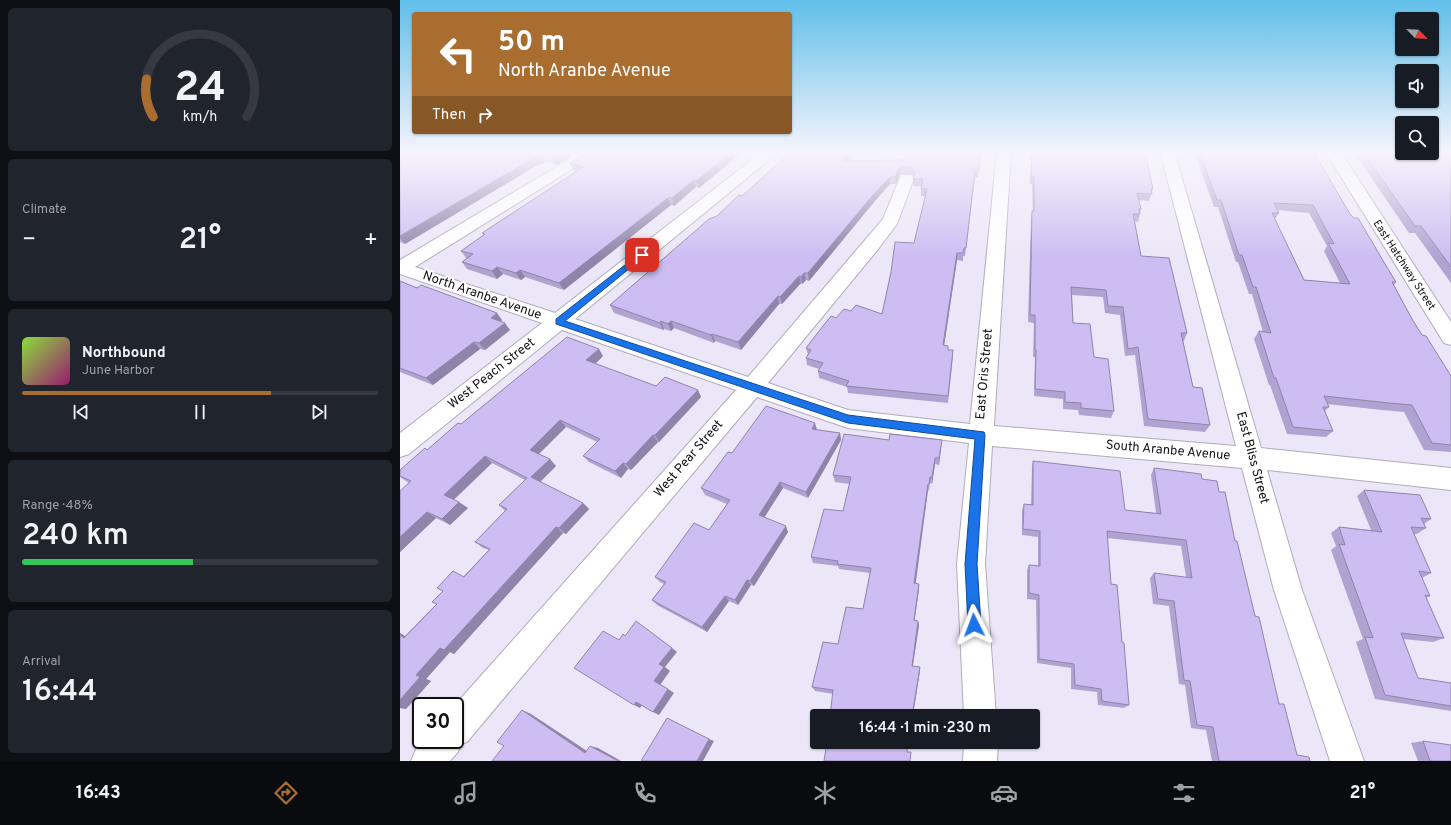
<!DOCTYPE html>
<meta charset="utf-8">
<style>
:root{--surface:#171b24;--page:#20242c;--text:#f1f3f6;--muted:#9ea1a6;--line:#363941;--accent:#a96d30}
body{margin:0;font-family:Overpass,sans-serif;background:var(--page);color:var(--text);height:100vh;display:flex;flex-direction:column;font-size:15px;white-space:nowrap}
*{box-sizing:border-box;margin:0}
p{font-size:13px;color:var(--muted)}
.icon{flex:none;width:22px;height:22px;fill:none;stroke:currentColor;stroke-width:2;stroke-linecap:round;stroke-linejoin:round}
.map{position:relative;flex:1;overflow:hidden}
.sheet{display:flex;flex-direction:column;gap:8px;padding:8px;background:#0d0f14;width:400px}
.sheet>*{flex:none}
.banner{position:absolute;left:12px;top:12px;width:380px;height:122px;border-radius:4px;box-shadow:0 1px 3px #0004;background:#a96d30;color:#fff;overflow:hidden}
.needle{width:26px;rotate:115deg}
.controls{position:absolute;left:995px;top:12px;display:grid;gap:8px}
.controls a{display:grid;place-items:center;width:44px;height:44px;border-radius:4px;background:var(--surface);box-shadow:0 1px 3px #0004;font-size:20px}
.speed{position:absolute;left:12px;top:697px;display:flex;gap:8px;font-size:20px;font-weight:700;text-align:center}
.speed>*{display:grid;place-content:center;width:52px;height:52px;border-radius:50%;background:var(--surface);box-shadow:0 1px 3px #0004;line-height:1}
.speed .limit{border:2px solid #111;border-radius:6px;background:#fff;color:#111}
.pin{position:absolute;display:grid;place-items:center;width:34px;height:34px;color:#fff;margin:-17px;border-radius:8px;box-shadow:0 2px 6px #0006}
.me{position:absolute;width:44px;margin:-22px;rotate:357deg;stroke-linejoin:round;filter:drop-shadow(0 0 3px #0008)}
.turn{display:flex;align-items:center;gap:14px;height:84px;padding:0 20px;font-size:18px}
.turn .icon{width:52px;height:52px;stroke-width:2.5}
.turn b{display:block;font-size:28px;line-height:34px}
.then{display:flex;align-items:center;height:38px;padding:0 20px;background:#0003;gap:8px;font-size:15px}
.big{font-size:30px;font-weight:600;line-height:1.1}
.sheet .card{flex:1;display:flex;flex-direction:column;justify-content:center;gap:6px;min-width:0;padding:0 14px;border-radius:6px;background:var(--page)}
.sheet .dial{align-items:center;gap:0}
.dial svg{height:104px;overflow:visible;fill:none;stroke:var(--line);stroke-width:7;stroke-linecap:round;text-anchor:middle}
.dial text{fill:var(--text);stroke:none}
.song{display:flex;align-items:center;gap:12px}
.cover{width:48px;height:48px;border-radius:6px;background:linear-gradient(135deg,hsl(90 70% 55%),hsl(320 70% 35%))}
.played{height:4px;border-radius:2px;background:linear-gradient(90deg,var(--accent) 70%,var(--line) 70%)}
.keys{display:flex;justify-content:space-around;direction:ltr}
.heat{display:flex;justify-content:space-between;align-items:center;font-size:22px;direction:ltr}
.charge{height:6px;border-radius:3px;background:linear-gradient(90deg,#34c759 48%,var(--line) 0)}
.trip{position:absolute;left:410px;top:709px;width:230px;height:40px;border-radius:4px;background:var(--surface);box-shadow:0 1px 3px #0004;font-weight:600;line-height:40px;text-align:center}
.tab-bar{display:flex;height:64px;justify-content:space-around;align-items:center;background:#090b0e;color:var(--muted)}
.tab-bar .icon{width:28px;height:28px}
.tab-bar .active{color:var(--accent)}
.tab-bar b{font-size:18px;color:var(--text)}
main{display:flex;flex:1;min-height:0}
.map>svg:first-child{display:block}
.lines{fill:none;stroke-linecap:round;stroke-linejoin:round}
.minor-casing{stroke:#afabbb;stroke-width:2}
.minor{fill:#fff;fill-rule:evenodd}
.wall{fill:#b0a3d1;fill-rule:evenodd}
.shaded-wall{fill:#9084aa}
.building{fill:#cdbdf3;stroke:#9084aa;fill-rule:evenodd}
.route{fill:#1a73e8;stroke:#114b97}
.labels{text-anchor:middle;dominant-baseline:central;stroke-width:4;stroke-linejoin:round;paint-order:stroke}
.far-street-label{font-size:11px;fill:#121016;stroke:#fff}
.street-label{font-size:13px;fill:#121016;stroke:#fff}
</style>
<main>
<section class="sheet">
<div class="card dial"><svg viewBox="0 0 100 80">
<path d="M14 69A42 42 0 1 1 86 69"/>
<path d="M14 69A42 42 0 0 1 9 40" stroke="#a96d30"/>
<text x="50" y="56" font-size="32" font-weight="700">24</text>
<text x="50" y="72" font-size="11">km/h</text>
</svg></div>
<div class="card"><p>Climate</p>
<div class="heat"><a>−</a><b class="big">21°</b><a>+</a></div>
</div>
<div class="card">
<div class="song"><i class="cover"></i><div><b>Northbound</b><p>June Harbor</p></div></div>
<div class="played"></div>
<div class="keys"><svg class="icon" aria-label="previous" viewBox="0 0 24 24"><path d="M18 5L8 12l10 7zM5 5v14"/></svg><svg class="icon" aria-label="pause" viewBox="0 0 24 24"><path d="M8 5v14M16 5v14"/></svg><svg class="icon" aria-label="next" viewBox="0 0 24 24"><path d="M6 5l10 7-10 7zM19 5v14"/></svg></div>
</div>
<div class="card"><p>Range · 48%</p><b class="big">240 km</b><div class="charge"></div></div>
<div class="card"><p>Arrival</p><b class="big">16:44</b></div>
</section>
<div class="map">
<svg width="1051" height="761" viewBox="0 0 1051 761">
<rect width="100%" height="100%" fill="#ece7f8"/>
<g class="lines">
<defs>
<path id="minor" d="M 183,151 L 201,151 L 15,267 L 155,313 L 363,151 L 380,151 L 175,319 L 348,377 L 483,219 L 501,175 L 511,175 L 514,178 L 497,224 L 479,248 L 368,383 L 448,410 L 570,424 L 597,151 L 611,151 L 594,426 L 836,446 L 760,151 L 774,151 L 861,448 L 1051,468 L 1051,490 L 867,470 L 902,590 L 964,761 L 930,761 L 874,590 L 842,468 L 592,446 L 585,564 L 596,716 L 564,716 L 557,564 L 569,443 L 448,428 L 357,397 L 67,742 L 61,744 L 58,752 L 50,761 L 11,761 L 16,749 L 24,740 L 55,740 L 54,706 L 336,390 L 162,330 L 9,454 L 0,457 L 0,433 L 142,323 L 0,274 L 0,260 Z
M 925,151 L 940,151 L 1051,322 L 1051,345 L 1044,343 Z
M 564,742 L 598,742 L 597,761 L 563,761 Z"/>
</defs>
<!-- minor casing -->
<use href="#minor" class="minor-casing"/>
<!-- minor -->
<use href="#minor" class="minor"/>
</g>
<!-- wall -->
<path class="wall" d="M 7,151 L 179,151 L 157,165 L 145,162 L 136,166 L 5,244 L 0,242 L 0,154 Z
M 189,151 L 344,151 L 299,188 L 296,187 L 274,206 L 271,205 L 164,290 L 125,277 L 121,280 L 103,274 L 97,279 L 67,269 L 62,262 L 67,258 L 66,258 L 61,251 L 84,235 L 82,233 L 177,171 L 173,170 L 170,163 Z
M 581,151 L 578,177 L 575,177 L 565,256 L 563,256 L 563,261 L 557,260 L 544,346 L 548,350 L 553,357 L 548,403 L 448,393 L 447,387 L 419,378 L 418,371 L 419,369 L 407,365 L 406,358 L 408,355 L 406,348 L 436,318 L 451,311 L 482,314 L 514,243 L 525,196 L 521,196 L 521,186 L 513,186 L 513,179 L 514,176 L 511,174 L 500,174 L 496,184 L 490,184 L 474,202 L 409,281 L 406,280 L 402,284 L 401,283 L 382,304 L 379,304 L 341,350 L 315,341 L 314,343 L 274,328 L 271,331 L 264,329 L 263,330 L 214,313 L 210,305 L 317,216 L 342,196 L 452,156 L 452,159 L 451,161 L 504,160 Z
M 631,151 L 745,151 L 753,189 L 749,201 L 739,200 L 741,209 L 740,213 L 740,214 L 738,222 L 735,221 L 741,256 L 787,333 L 784,341 L 783,341 L 793,387 L 810,425 L 805,432 L 744,426 L 735,355 L 725,356 L 720,315 L 705,313 L 703,297 L 672,295 L 673,323 L 694,357 L 714,411 L 711,418 L 679,415 L 678,410 L 663,409 L 663,399 L 634,396 L 635,357 L 633,357 L 634,323 L 628,322 L 631,218 L 632,211 L 633,211 L 632,184 L 630,184 Z
M 794,151 L 913,151 L 950,214 L 996,282 L 994,285 L 1012,319 L 1022,335 L 1051,376 L 1051,452 L 1024,450 L 1004,412 L 982,410 L 927,404 L 929,407 L 925,411 L 933,431 L 926,437 L 887,434 L 870,385 L 869,385 L 854,339 L 859,331 L 863,332 L 852,294 L 849,294 L 838,262 L 836,262 L 818,207 L 814,207 ZM 877,210 L 909,213 L 927,246 L 924,251 L 940,283 L 904,280 L 875,219 L 879,213 Z
M 956,151 L 1051,151 L 1051,283 L 1015,233 L 1009,233 L 955,154 Z
M 0,281 L 102,320 L 101,322 L 110,330 L 85,350 L 80,349 L 33,385 L 0,372 Z
M 203,356 L 195,364 L 256,386 L 298,390 L 301,397 L 259,442 L 258,442 L 231,470 L 228,469 L 221,478 L 189,462 L 183,456 L 197,442 L 166,427 L 138,454 L 156,466 L 140,482 L 183,503 L 189,509 L 166,534 L 163,533 L 54,654 L 50,652 L 26,679 L 31,681 L 6,709 L 0,708 L 0,633 L 5,636 L 89,550 L 83,548 L 75,542 L 105,511 L 99,505 L 125,480 L 92,463 L 54,500 L 68,508 L 50,525 L 36,518 L 0,552 L 9,483 L 0,477 L 0,470 L 61,424 Z
M 417,430 L 440,433 L 441,440 L 408,498 L 383,488 L 364,518 L 388,532 L 354,586 L 351,585 L 338,605 L 329,601 L 307,632 L 257,605 L 252,600 L 264,584 L 260,582 L 255,577 L 309,530 L 327,504 L 305,495 L 301,488 L 332,453 Z
M 489,440 L 542,440 L 539,465 L 535,464 L 532,484 L 530,483 L 529,491 L 528,490 L 515,583 L 519,584 L 519,589 L 514,620 L 519,625 L 513,666 L 520,667 L 520,671 L 433,694 L 415,691 L 412,687 L 438,644 L 463,609 L 470,573 L 439,569 L 438,566 L 413,563 L 411,557 L 443,511 L 449,484 L 435,482 L 433,475 Z
M 633,461 L 725,510 L 756,513 L 751,475 L 754,468 L 802,479 L 819,492 L 835,541 L 879,704 L 897,755 L 910,761 L 812,761 L 806,730 L 791,728 L 785,685 L 779,684 L 769,606 L 753,604 L 750,578 L 754,573 L 786,577 L 781,546 L 707,538 L 711,584 L 722,642 L 729,705 L 724,708 L 698,705 L 697,692 L 671,689 L 671,668 L 637,663 L 636,600 L 627,599 L 627,570 L 629,565 L 638,566 L 638,537 L 622,535 L 622,510 L 624,504 L 631,504 L 632,467 Z
M 964,490 L 1031,519 L 1024,524 L 1026,528 L 1017,534 L 1014,534 L 1031,573 L 1022,578 L 1030,596 L 1026,598 L 1044,638 L 1033,642 L 1003,639 L 1018,678 L 1051,683 L 1051,711 L 975,699 L 956,642 L 963,639 L 931,550 L 936,546 L 931,533 L 939,527 L 971,530 L 957,496 Z
M 1023,741 L 1051,761 L 1018,761 L 1011,743 Z"/>
<!-- shaded-wall -->
<path class="shaded-wall" d="M 164,151 L 179,151 L 157,165 L 153,158 Z
M 333,151 L 344,151 L 299,188 L 296,181 Z
M 456,151 L 452,156 L 452,159 L 443,168 L 442,161 L 449,152 Z
M 142,155 L 145,162 L 136,166 L 5,244 L 0,238 L 0,236 L 132,159 Z
M 500,167 L 500,174 L 496,184 L 495,177 Z
M 575,170 L 575,177 L 565,256 L 566,248 Z
M 490,177 L 490,184 L 474,202 L 409,281 L 408,273 L 473,195 Z
M 294,180 L 296,187 L 274,206 L 272,198 Z
M 268,198 L 271,205 L 164,290 L 159,283 Z
M 557,253 L 557,260 L 543,353 L 543,345 Z
M 97,267 L 103,274 L 97,279 L 92,271 Z
M 120,270 L 125,277 L 121,280 L 116,273 Z
M 404,273 L 406,280 L 402,284 L 401,277 Z
M 399,276 L 401,283 L 382,304 L 380,297 Z
M 378,296 L 379,304 L 341,350 L 338,342 Z
M 97,313 L 102,320 L 97,325 L 91,318 Z
M 261,321 L 264,329 L 263,330 L 260,323 Z
M 271,321 L 274,328 L 271,331 L 268,324 Z
M 105,323 L 110,330 L 85,350 L 79,343 Z
M 312,334 L 315,341 L 314,343 L 311,335 Z
M 74,342 L 80,349 L 33,385 L 26,378 Z
M 199,349 L 203,356 L 191,368 L 186,360 Z
M 298,390 L 301,397 L 259,442 L 255,435 Z
M 160,420 L 166,427 L 136,457 L 130,450 Z
M 415,423 L 417,430 L 412,429 Z
M 440,433 L 441,440 L 408,498 L 406,492 Z
M 253,435 L 258,442 L 231,470 L 226,464 Z
M 542,440 L 541,447 L 539,465 L 539,458 Z
M 85,456 L 92,463 L 52,501 L 44,495 Z
M 535,458 L 535,464 L 532,484 L 532,477 Z
M 150,459 L 156,466 L 138,484 L 131,477 Z
M 223,463 L 228,469 L 221,478 L 215,471 Z
M 380,482 L 383,488 L 362,521 L 359,515 Z
M 528,484 L 528,490 L 515,589 L 514,583 Z
M 59,502 L 68,508 L 50,525 L 42,519 Z
M 183,503 L 189,509 L 166,534 L 159,528 Z
M 27,512 L 36,518 L 0,552 L 0,537 Z
M 386,526 L 388,532 L 354,586 L 350,581 Z
M 156,527 L 163,533 L 54,654 L 50,652 L 26,679 L 31,681 L 6,709 L 0,708 L 0,700 L 16,675 L 40,648 Z
M 347,580 L 351,585 L 338,605 L 335,600 Z
M 519,584 L 519,589 L 514,625 L 514,620 Z
M 325,596 L 329,601 L 307,632 L 302,627 Z
M 518,621 L 519,625 L 512,670 L 512,666 Z
M 0,633 L 15,642 L 4,638 L 0,635 Z
M 272,648 L 277,652 L 265,667 L 270,671 L 260,685 L 254,681 L 259,664 Z
M 520,667 L 520,671 L 513,716 L 512,716 Z
M 268,689 L 274,693 L 259,715 L 253,712 Z
M 236,702 L 242,705 L 240,708 L 234,705 Z
M 122,710 L 131,714 L 193,755 L 185,753 Z
M 309,739 L 314,741 L 303,761 L 297,761 Z
M 190,746 L 198,748 L 221,761 L 218,761 Z"/>
<!-- building -->
<path class="building" d="M 7,151 L 164,151 L 153,158 L 142,155 L 132,159 L 0,236 L 0,154 Z
M 189,151 L 333,151 L 296,181 L 294,180 L 272,198 L 268,198 L 159,283 L 120,270 L 116,273 L 97,267 L 92,271 L 62,262 L 73,254 L 61,251 L 85,234 L 82,233 L 183,167 L 170,163 Z
M 392,151 L 449,151 L 452,152 L 442,161 L 504,160 L 507,151 L 581,151 L 579,170 L 575,170 L 566,248 L 564,248 L 563,253 L 557,253 L 543,345 L 548,346 L 548,350 L 553,350 L 548,396 L 446,386 L 449,381 L 418,371 L 423,363 L 406,358 L 411,350 L 406,348 L 423,326 L 431,316 L 436,318 L 444,309 L 451,311 L 456,305 L 482,314 L 491,272 L 495,242 L 514,243 L 527,189 L 521,189 L 523,179 L 513,179 L 515,172 L 511,167 L 500,167 L 495,177 L 490,177 L 473,195 L 408,273 L 404,273 L 401,277 L 399,276 L 380,297 L 378,296 L 338,342 L 312,334 L 311,335 L 271,321 L 268,324 L 261,321 L 260,323 L 210,305 L 309,219 L 317,216 L 339,195 L 342,196 Z
M 632,151 L 745,151 L 753,189 L 751,189 L 752,194 L 737,193 L 741,209 L 739,209 L 740,214 L 733,214 L 741,256 L 769,258 L 787,333 L 781,333 L 793,387 L 802,388 L 810,425 L 748,419 L 738,347 L 728,349 L 723,307 L 708,306 L 706,290 L 671,287 L 673,323 L 690,324 L 694,357 L 708,359 L 714,411 L 681,408 L 681,403 L 665,402 L 665,392 L 635,389 L 636,350 L 635,350 L 635,315 L 630,315 L 632,211 L 634,211 L 634,177 L 631,177 Z
M 799,151 L 913,151 L 950,214 L 954,218 L 958,218 L 985,264 L 996,282 L 992,282 L 1012,319 L 1022,335 L 1026,336 L 1051,376 L 1051,445 L 1032,443 L 1012,405 L 989,403 L 924,396 L 929,407 L 923,407 L 933,431 L 893,427 L 876,378 L 874,378 L 859,331 L 871,333 L 856,287 L 853,287 L 842,255 L 839,255 L 821,200 L 817,200 ZM 874,203 L 913,205 L 934,244 L 928,243 L 950,284 L 904,280 L 872,213 L 879,213 Z
M 962,151 L 1002,151 L 1002,153 L 1032,153 L 1032,151 L 1051,151 L 1051,267 L 1021,226 L 1015,226 Z
M 0,281 L 17,288 L 21,285 L 97,313 L 91,318 L 105,323 L 79,343 L 74,342 L 26,378 L 0,368 Z
M 167,337 L 199,349 L 186,360 L 256,386 L 265,377 L 298,390 L 255,435 L 253,435 L 226,464 L 223,463 L 215,471 L 183,456 L 200,439 L 160,420 L 130,450 L 150,459 L 131,477 L 183,503 L 159,528 L 156,527 L 44,650 L 40,648 L 16,675 L 20,677 L 0,700 L 0,635 L 4,638 L 37,604 L 32,602 L 43,591 L 37,588 L 53,571 L 64,577 L 90,549 L 75,542 L 107,509 L 99,505 L 127,478 L 85,456 L 44,495 L 59,502 L 42,519 L 27,512 L 0,537 L 0,491 L 11,481 L 0,476 L 0,470 L 25,448 L 27,450 L 58,423 L 61,424 Z
M 366,406 L 415,423 L 412,429 L 440,433 L 406,492 L 380,482 L 359,515 L 386,526 L 350,581 L 347,580 L 335,600 L 325,596 L 302,627 L 252,600 L 266,582 L 255,577 L 294,523 L 309,530 L 330,500 L 301,488 L 328,452 L 332,453 Z
M 444,434 L 489,440 L 490,434 L 542,440 L 539,458 L 535,458 L 532,477 L 530,477 L 529,484 L 528,484 L 514,583 L 519,584 L 514,620 L 518,621 L 512,666 L 520,667 L 512,716 L 430,716 L 433,690 L 412,687 L 423,642 L 438,644 L 446,607 L 463,609 L 471,568 L 437,564 L 438,561 L 411,557 L 424,509 L 443,511 L 451,477 L 433,475 Z
M 633,461 L 720,471 L 725,510 L 761,514 L 754,468 L 801,474 L 802,479 L 817,481 L 819,492 L 825,492 L 835,541 L 837,541 L 855,616 L 859,617 L 879,704 L 884,704 L 897,755 L 909,757 L 910,761 L 819,761 L 813,727 L 797,725 L 790,681 L 784,680 L 774,601 L 758,599 L 754,573 L 792,578 L 786,540 L 707,531 L 711,584 L 717,585 L 722,642 L 724,643 L 729,705 L 702,701 L 701,689 L 675,685 L 674,664 L 639,659 L 639,595 L 629,593 L 629,565 L 640,566 L 640,531 L 623,529 L 624,504 L 633,505 Z
M 964,490 L 1020,495 L 1031,519 L 1021,518 L 1026,528 L 1011,527 L 1031,573 L 1019,571 L 1030,596 L 1025,595 L 1044,638 L 1001,633 L 1018,678 L 1051,683 L 1051,706 L 985,695 L 965,637 L 973,638 L 939,544 L 945,545 L 939,527 L 982,532 Z
M 236,621 L 272,648 L 259,664 L 264,667 L 254,681 L 268,689 L 253,712 L 236,702 L 234,705 L 174,668 L 203,631 L 219,640 L 223,634 L 225,636 Z
M 122,710 L 185,753 L 190,746 L 218,761 L 92,761 L 104,746 L 97,742 Z
M 267,718 L 309,739 L 297,761 L 241,761 Z
M 1023,741 L 1051,745 L 1051,761 L 1030,761 Z
M 427,742 L 508,742 L 507,752 L 511,752 L 510,761 L 424,761 Z"/>
<!-- sky -->
<linearGradient id="sky" x2="0" y2="1"><stop stop-color="#60bfe9"/><stop offset="0.59" stop-color="#f6f4fc"/><stop offset="1" stop-color="#f6f4fc" stop-opacity="0"/></linearGradient>
<rect width="1051" height="258" fill="url(#sky)"/>
<!-- route -->
<path class="route" d="M 239,254 L 246,255 L 165,321 L 448,415 L 584,432 L 585,435 L 577,564 L 581,625 L 579,629 L 574,631 L 570,629 L 568,625 L 565,564 L 575,439 L 448,423 L 156,324 L 156,319 Z"/>
<g class="labels">
<!-- far-street labels -->
<g class="far-street-label">
<text transform="translate(1004 265) rotate(57)">East Hatchway Street</text>
</g>
<!-- street labels -->
<g class="street-label">
<text transform="translate(82 296) rotate(19)">North Aranbe Avenue</text>
<text transform="translate(92 374) rotate(-38)">West Peach Street</text>
<text transform="translate(585 374) rotate(-85)">East Oris Street</text>
<text transform="translate(768 451) rotate(5)">South Aranbe Avenue</text>
<text transform="translate(852 458) rotate(75)">East Bliss Street</text>
<text transform="translate(289 459) rotate(-49)">West Pear Street</text>
</g>
</g>
</svg>
<div class="controls">
<a><svg class="needle" viewBox="-14 -14 28 28"><path d="M0-13l5 13h-10z" fill="#e53935"/><path d="M0 13l5-13h-10z" fill="#9ea1a6"/></svg></a>
<a><svg class="icon" aria-label="sound" viewBox="0 0 24 24"><path d="M4 9h4l5-4v14l-5-4H4zM17 9q2 3 0 6"/></svg></a>
<a><svg class="icon" aria-label="search" viewBox="0 0 24 24"><circle cx="10" cy="10" r="6"/><path d="M15 15l6 6"/></svg></a>
</div>
<div class="speed"><div class="limit">30</div></div>
<div class="pin" style="left:242px;top:255px;background:#d93025"><svg class="icon" aria-label="arrive" viewBox="0 0 24 24"><path d="M6 21V4h12l-3 4 3 4H6"/></svg></div>
<svg class="me" style="left:574px;top:625px" viewBox="-20 -20 40 40"><path d="M0-17L14 15 0 8-14 15z" fill="#1a73e8" stroke="#fff" stroke-width="4"/></svg>
<div class="trip">16:44 · 1 min · 230 m</div>
<div class="banner">
<div class="turn"><svg class="icon" aria-label="left" viewBox="0 0 24 24"><path d="M17 20v-9H6M10 6l-5 5 5 5"/></svg><div><b>50 m</b>North Aranbe Avenue</div></div>
<div class="then">Then<svg class="icon" aria-label="right" viewBox="0 0 24 24"><path d="M7 20v-9h11M14 6l5 5-5 5"/></svg></div>
</div>
</div>
</main>
<nav class="tab-bar">
<b>16:43</b>
<svg class="icon active" aria-label="directions" viewBox="0 0 24 24"><path d="M12 3l9 9-9 9-9-9zM9 14v-3h6M13 9l2 2-2 2"/></svg>
<svg class="icon" aria-label="music" viewBox="0 0 24 24"><path d="M9 18V5l10-2v13"/><circle cx="6" cy="18" r="3"/><circle cx="16" cy="16" r="3"/></svg>
<svg class="icon" aria-label="phone" viewBox="0 0 24 24"><path d="M5 4h4l2 5-3 2q2 4 5 5l2-3 5 2v4C11 20 4 13 5 4z"/></svg>
<svg class="icon" aria-label="climate" viewBox="0 0 24 24"><path d="M12 3v18M4 7l16 10M4 17L20 7"/></svg>
<svg class="icon" aria-label="car" viewBox="0 0 24 24"><path d="M5 17H2v-5l4-1 3-4h7l3 4 3 1v5h-3M9 17h6M6 11h13"/><circle cx="7" cy="17" r="2"/><circle cx="17" cy="17" r="2"/></svg>
<svg class="icon" aria-label="filters" viewBox="0 0 24 24"><path d="M4 7h16M4 17h16"/><circle cx="9" cy="7" r="2"/><circle cx="15" cy="17" r="2"/></svg>
<b>21°</b>
</nav>
